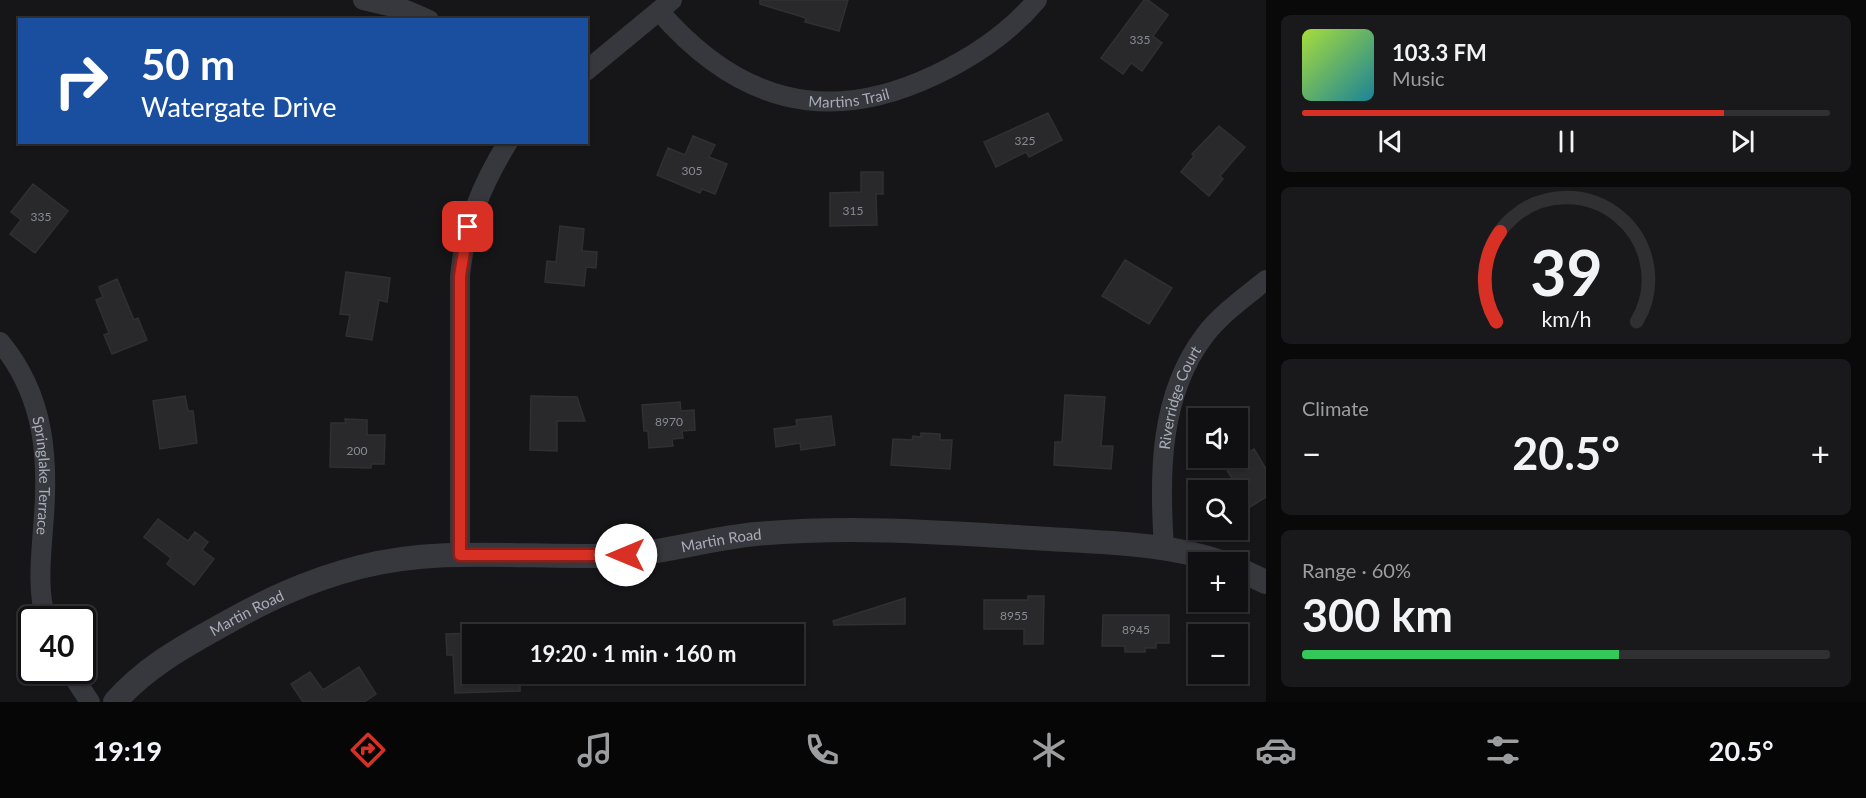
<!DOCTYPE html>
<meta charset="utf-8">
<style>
:root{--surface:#101012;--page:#19191b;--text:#f1f3f6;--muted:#9c9d9f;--line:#303032;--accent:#d93025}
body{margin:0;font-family:Lato,sans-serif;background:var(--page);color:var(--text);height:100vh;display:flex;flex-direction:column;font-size:22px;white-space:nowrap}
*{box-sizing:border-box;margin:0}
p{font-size:20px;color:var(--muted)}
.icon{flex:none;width:33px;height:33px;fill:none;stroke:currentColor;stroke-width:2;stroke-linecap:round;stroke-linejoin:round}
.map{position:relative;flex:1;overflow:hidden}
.sheet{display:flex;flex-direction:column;gap:15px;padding:15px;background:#09090a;width:600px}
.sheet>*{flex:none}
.banner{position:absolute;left:18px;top:18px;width:570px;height:126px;border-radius:0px;box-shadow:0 2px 4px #0004,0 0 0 2px var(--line);background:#1a4fa0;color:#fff;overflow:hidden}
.controls{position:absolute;left:1188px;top:408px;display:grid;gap:12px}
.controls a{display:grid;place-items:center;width:60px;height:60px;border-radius:0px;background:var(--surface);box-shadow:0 2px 4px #0004,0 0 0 2px var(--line);font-size:30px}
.speed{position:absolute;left:18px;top:606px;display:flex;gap:12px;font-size:30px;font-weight:700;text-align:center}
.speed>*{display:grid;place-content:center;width:78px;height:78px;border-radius:50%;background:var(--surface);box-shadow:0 2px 4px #0004,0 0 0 2px var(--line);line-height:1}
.speed .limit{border:3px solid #111;border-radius:9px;background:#fff;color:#111}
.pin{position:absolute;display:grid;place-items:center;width:51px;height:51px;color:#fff;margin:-26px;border-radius:12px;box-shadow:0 3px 9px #0006}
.me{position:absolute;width:66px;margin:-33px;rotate:270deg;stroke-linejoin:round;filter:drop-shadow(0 0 4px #0008)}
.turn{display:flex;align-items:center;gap:21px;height:126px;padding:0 24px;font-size:27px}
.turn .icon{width:78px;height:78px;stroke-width:2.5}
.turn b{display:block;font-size:42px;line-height:51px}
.big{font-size:45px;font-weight:700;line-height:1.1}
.sheet .widget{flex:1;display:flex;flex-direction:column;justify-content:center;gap:9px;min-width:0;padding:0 21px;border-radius:9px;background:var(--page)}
.sheet .dial{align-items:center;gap:0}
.dial svg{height:156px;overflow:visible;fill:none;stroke:var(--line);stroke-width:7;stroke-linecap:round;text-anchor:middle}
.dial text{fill:var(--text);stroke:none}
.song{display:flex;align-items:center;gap:18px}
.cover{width:72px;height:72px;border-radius:9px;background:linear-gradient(135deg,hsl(80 70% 55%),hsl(190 70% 35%))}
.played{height:6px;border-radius:3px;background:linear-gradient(90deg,var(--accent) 80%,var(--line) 80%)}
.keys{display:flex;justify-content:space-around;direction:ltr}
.heat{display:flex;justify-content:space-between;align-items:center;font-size:33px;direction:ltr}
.charge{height:9px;border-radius:4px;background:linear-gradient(90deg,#34c759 60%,var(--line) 0)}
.trip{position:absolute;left:462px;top:624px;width:342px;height:60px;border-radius:0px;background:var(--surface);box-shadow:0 2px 4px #0004,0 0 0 2px var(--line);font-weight:700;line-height:60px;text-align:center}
.tabs{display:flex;height:96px;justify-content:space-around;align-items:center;background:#060607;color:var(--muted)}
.tabs .icon{width:42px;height:42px}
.tabs .active{color:var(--accent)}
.tabs b{font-size:27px;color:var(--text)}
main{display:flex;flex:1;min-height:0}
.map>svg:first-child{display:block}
.building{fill:#29292c;stroke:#303034;stroke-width:1.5}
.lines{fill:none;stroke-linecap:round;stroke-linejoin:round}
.minor{stroke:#37383d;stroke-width:20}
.tertiary{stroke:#37383d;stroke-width:24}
.route-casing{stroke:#8d1f18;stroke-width:15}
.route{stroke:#d93025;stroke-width:10}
.labels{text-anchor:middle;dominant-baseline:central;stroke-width:6;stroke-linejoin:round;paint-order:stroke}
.number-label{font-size:12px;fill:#888b94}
.street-label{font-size:15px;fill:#a8adb8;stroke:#111113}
</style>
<main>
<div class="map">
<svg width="1266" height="702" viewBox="0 0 1266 702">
<rect width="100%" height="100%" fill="#161618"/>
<!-- building -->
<path class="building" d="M 760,0 L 848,0 L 839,31 L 805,22 L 806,18 L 760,4 Z
M 1144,0 L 1148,0 L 1168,15 L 1153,36 L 1162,43 L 1142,71 L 1131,63 L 1123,74 L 1101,58 Z
M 1048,113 L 1062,140 L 1029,157 L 1026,152 L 996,167 L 984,142 Z
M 1219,126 L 1245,147 L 1220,176 L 1223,179 L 1209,196 L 1181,172 L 1194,156 L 1192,154 Z
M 693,136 L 715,145 L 709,157 L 727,164 L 715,194 L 702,189 L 700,193 L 657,175 L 668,148 L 685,155 Z
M 861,172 L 883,172 L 883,194 L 876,194 L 877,225 L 830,226 L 830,193 L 861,192 Z
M 33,184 L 68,211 L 35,253 L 10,234 L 21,220 L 11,212 Z
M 560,226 L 584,229 L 582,251 L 597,252 L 596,268 L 586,267 L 584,286 L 545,282 L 547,261 L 556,262 Z
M 1125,260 L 1172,288 L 1149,324 L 1102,296 Z
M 346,272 L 390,278 L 387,302 L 379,300 L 372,340 L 346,336 L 350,315 L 340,314 Z
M 117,279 L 134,320 L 138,318 L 147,340 L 112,354 L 104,335 L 109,333 L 96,300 L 103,297 L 99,287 Z
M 1065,395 L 1105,397 L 1101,446 L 1113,446 L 1111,469 L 1054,465 L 1055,442 L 1062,442 Z
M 185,396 L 188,411 L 193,411 L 197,443 L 160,449 L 153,401 Z
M 531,396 L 577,397 L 585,421 L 557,421 L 557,451 L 530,450 Z
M 680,402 L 681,411 L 694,410 L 695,430 L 682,431 L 683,438 L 672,439 L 673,446 L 649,448 L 648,431 L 644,431 L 642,405 Z
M 831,416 L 835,445 L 801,450 L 800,443 L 776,447 L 774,429 L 797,426 L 796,420 Z
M 345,419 L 367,420 L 367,435 L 385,435 L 384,464 L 371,464 L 371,468 L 330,467 L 331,423 L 346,423 Z
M 921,433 L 940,434 L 940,440 L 952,440 L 950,469 L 891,465 L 893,439 L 912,440 L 913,436 L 921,437 Z
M 1254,449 L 1266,469 L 1266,497 L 1250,507 L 1225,467 Z
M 158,519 L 188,541 L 195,532 L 208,542 L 202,550 L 214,559 L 194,585 L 167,564 L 171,558 L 144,537 Z
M 1028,596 L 1044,596 L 1043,644 L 1024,644 L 1024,629 L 984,629 L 984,600 L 1028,600 Z
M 905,598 L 905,624 L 834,625 L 833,621 Z
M 1103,615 L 1169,615 L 1169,643 L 1156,643 L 1156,648 L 1145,648 L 1145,652 L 1125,652 L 1125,646 L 1102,646 Z
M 472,633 L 472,674 L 520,674 L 520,691 L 455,693 L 453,655 L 447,655 L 446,634 Z
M 359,667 L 376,694 L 364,702 L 303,702 L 291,684 L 310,672 L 323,690 Z"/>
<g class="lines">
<!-- minor -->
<g class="minor">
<path d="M 363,0 L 406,10 L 429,20"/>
<path id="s1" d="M 659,11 C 737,101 826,127 935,75 C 975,56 1009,33 1037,0"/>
<path d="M 586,71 L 672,0"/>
<path id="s2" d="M 0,342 C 46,397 49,461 43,528 C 41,558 37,590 46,620"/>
<path id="s3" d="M 1164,547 C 1159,476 1159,395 1205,335 C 1221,314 1245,297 1266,280"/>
<path d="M 460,555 L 460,276 C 465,225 481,186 508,142"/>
<path d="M 69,670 L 90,702"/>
</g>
<!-- tertiary -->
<g class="tertiary">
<path d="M 1238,569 L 1266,582"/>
<path id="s4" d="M 115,702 C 144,669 179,649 217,628 C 264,601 306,581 360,567 C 446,545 536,560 624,555 C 668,552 712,538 756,534 C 854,525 951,533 1050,539 C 1107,543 1166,543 1221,562"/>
</g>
</g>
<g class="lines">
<defs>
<path id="route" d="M 468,227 L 460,276 L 460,555 L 626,555"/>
</defs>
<!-- route casing -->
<use href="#route" class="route-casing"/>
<!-- route -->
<use href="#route" class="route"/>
</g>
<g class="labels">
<!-- number labels -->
<g class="number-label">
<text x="1140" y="39">335</text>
<text x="1025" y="140">325</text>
<text x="692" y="170">305</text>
<text x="853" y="210">315</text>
<text x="41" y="216">335</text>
<text x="669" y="421">8970</text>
<text x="357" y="450">200</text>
<text x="1014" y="615">8955</text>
<text x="1136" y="629">8945</text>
</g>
<!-- street labels -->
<g class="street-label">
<text stroke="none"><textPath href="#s1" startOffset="219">Martins Trail</textPath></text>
<text stroke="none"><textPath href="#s3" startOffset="152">Riverridge Court</textPath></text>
<text stroke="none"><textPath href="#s2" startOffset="144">Springlake Terrace</textPath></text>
<text stroke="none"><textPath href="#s4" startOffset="646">Martin Road</textPath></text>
<text stroke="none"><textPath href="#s4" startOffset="160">Martin Road</textPath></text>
</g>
</g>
</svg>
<div class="controls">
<a><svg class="icon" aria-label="sound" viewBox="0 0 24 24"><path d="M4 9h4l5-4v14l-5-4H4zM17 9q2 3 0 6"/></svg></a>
<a><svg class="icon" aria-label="search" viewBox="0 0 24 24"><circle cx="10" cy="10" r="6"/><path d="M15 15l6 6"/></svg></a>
<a>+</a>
<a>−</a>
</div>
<div class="speed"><div class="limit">40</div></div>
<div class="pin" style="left:468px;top:227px;background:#d93025"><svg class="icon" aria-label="arrive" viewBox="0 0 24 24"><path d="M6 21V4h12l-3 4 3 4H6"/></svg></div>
<svg class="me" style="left:626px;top:555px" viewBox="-20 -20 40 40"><circle r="19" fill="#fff"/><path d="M0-13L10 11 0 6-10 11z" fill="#d93025"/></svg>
<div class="trip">19:20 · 1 min · 160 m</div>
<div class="banner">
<div class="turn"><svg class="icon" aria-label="right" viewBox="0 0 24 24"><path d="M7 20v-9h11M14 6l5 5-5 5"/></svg><div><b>50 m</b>Watergate Drive</div></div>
</div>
</div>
<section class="sheet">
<div class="widget">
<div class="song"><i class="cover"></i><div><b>103.3 FM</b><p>Music</p></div></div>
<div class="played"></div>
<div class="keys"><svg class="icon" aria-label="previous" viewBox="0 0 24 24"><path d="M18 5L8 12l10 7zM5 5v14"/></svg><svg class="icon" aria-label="pause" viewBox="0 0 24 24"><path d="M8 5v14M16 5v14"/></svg><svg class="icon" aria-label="next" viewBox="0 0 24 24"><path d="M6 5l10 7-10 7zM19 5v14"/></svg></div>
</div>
<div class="widget dial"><svg viewBox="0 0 100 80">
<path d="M14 69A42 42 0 1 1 86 69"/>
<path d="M14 69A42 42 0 0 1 16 23" stroke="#d93025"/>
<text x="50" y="56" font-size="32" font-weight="700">39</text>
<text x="50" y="72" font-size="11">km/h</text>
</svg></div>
<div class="widget"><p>Climate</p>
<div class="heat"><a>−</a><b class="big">20.5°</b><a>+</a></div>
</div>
<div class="widget"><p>Range · 60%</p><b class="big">300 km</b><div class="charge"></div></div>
</section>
</main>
<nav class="tabs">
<b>19:19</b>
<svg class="icon active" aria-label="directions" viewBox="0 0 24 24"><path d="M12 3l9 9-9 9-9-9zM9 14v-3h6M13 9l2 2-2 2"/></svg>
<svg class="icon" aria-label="music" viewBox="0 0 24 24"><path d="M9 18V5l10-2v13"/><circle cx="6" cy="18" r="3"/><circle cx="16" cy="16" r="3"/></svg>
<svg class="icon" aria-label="phone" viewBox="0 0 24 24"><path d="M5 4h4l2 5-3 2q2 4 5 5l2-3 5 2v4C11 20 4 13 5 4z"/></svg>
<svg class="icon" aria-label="climate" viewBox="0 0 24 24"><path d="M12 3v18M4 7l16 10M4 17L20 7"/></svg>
<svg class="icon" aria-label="car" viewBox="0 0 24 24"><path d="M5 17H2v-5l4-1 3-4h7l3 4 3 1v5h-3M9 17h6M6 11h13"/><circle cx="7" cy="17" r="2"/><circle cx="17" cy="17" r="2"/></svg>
<svg class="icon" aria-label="filters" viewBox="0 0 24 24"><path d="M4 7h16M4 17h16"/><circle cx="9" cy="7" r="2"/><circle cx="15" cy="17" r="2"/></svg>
<b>20.5°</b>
</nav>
